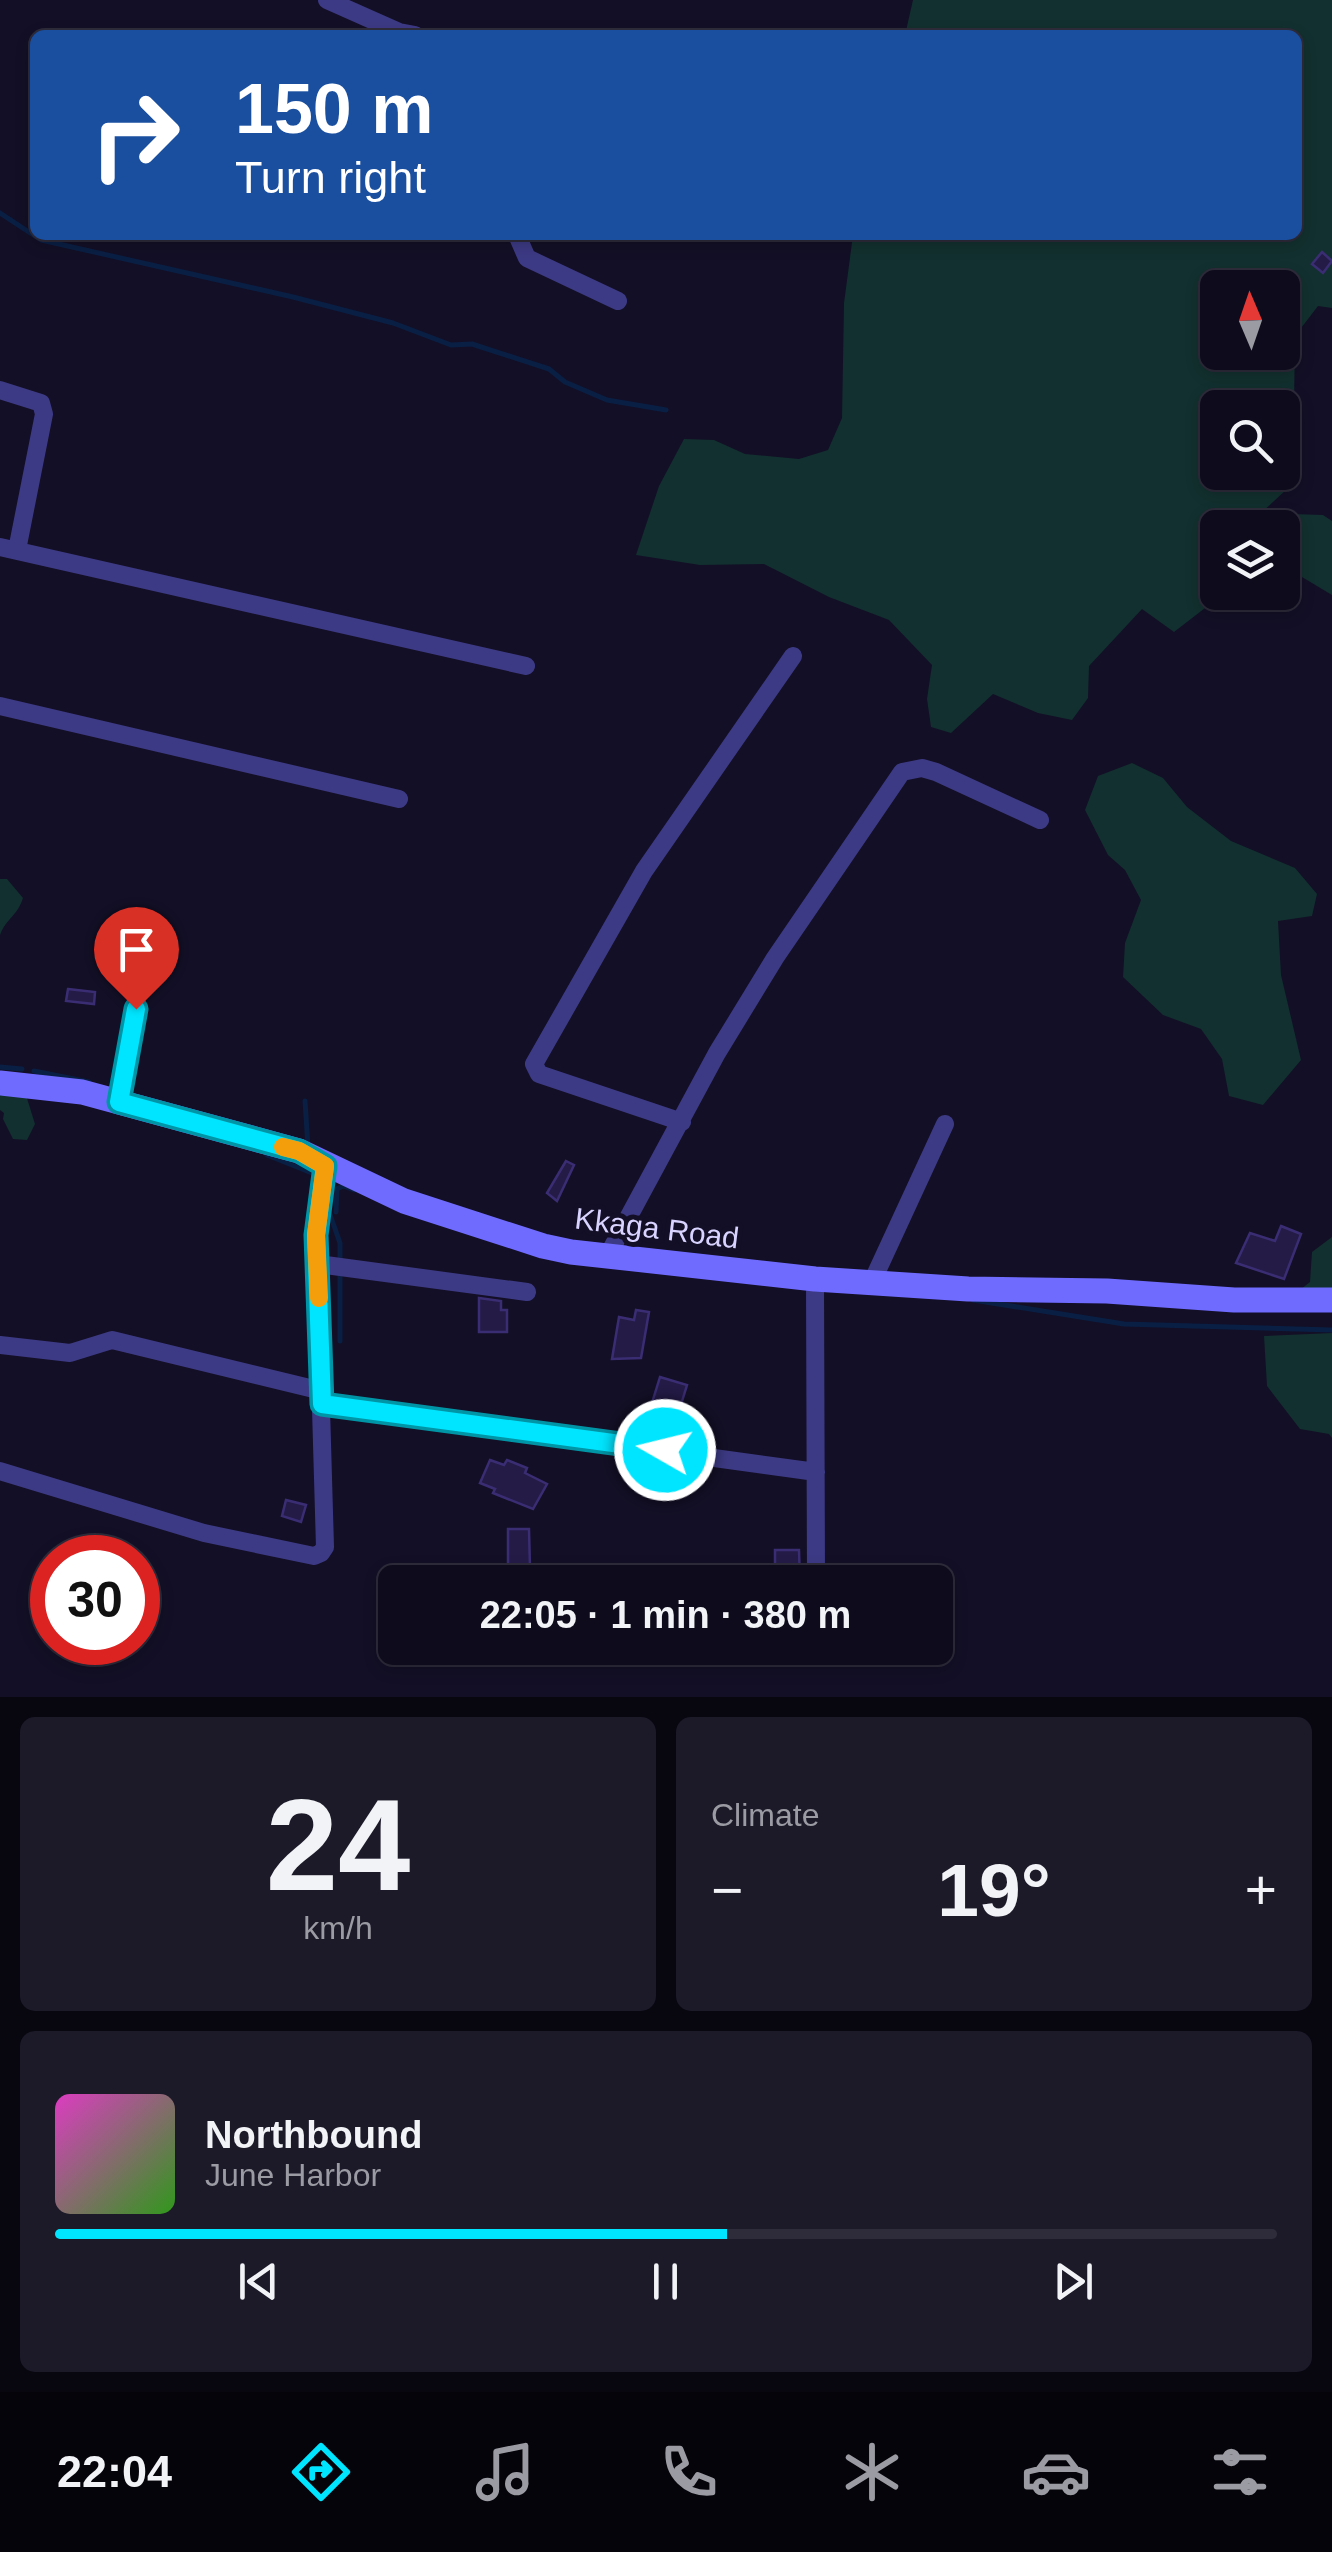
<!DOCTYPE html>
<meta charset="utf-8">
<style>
:root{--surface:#0e0b1c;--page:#1c1929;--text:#f1f3f6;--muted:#9b9ba3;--line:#2e2b3b;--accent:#00e5ff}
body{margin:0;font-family:Helvetica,sans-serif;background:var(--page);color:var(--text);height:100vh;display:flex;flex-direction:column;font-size:38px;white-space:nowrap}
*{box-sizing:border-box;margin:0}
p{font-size:32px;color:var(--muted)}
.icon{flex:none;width:55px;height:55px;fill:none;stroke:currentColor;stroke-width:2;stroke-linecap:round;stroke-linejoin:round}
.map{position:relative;height:1697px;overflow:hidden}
.side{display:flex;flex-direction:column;gap:20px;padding:20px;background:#08060f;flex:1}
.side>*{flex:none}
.guide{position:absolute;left:30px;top:30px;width:1272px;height:210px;border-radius:15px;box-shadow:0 5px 15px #0003,0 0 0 2px var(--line);background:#1a4fa0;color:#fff;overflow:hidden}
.needle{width:65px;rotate:358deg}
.buttons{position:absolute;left:1200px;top:270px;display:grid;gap:20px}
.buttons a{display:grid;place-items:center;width:100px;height:100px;border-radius:15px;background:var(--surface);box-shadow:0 5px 15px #0003,0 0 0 2px var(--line);font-size:50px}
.speed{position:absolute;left:30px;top:1535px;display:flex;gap:20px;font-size:50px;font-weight:700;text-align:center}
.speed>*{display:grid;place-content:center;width:130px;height:130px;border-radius:50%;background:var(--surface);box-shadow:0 5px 15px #0003,0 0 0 2px var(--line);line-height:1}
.speed .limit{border:15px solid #d22;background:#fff;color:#111}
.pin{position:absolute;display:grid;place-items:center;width:85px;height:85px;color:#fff;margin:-102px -42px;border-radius:50% 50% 50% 0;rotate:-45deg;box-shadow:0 0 10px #0007}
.pin .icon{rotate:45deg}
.me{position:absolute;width:110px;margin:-55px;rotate:278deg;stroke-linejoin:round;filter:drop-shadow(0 0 8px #0008)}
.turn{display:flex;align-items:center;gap:35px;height:210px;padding:0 40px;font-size:45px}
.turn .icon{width:130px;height:130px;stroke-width:2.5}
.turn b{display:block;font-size:70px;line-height:85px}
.big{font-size:75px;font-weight:600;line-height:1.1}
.side .widget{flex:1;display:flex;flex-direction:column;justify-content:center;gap:15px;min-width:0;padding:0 35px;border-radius:15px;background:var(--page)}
.side .dial{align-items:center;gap:0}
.dial b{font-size:130px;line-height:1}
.song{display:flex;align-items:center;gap:30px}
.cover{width:120px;height:120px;border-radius:15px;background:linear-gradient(135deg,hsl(310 70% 55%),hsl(110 70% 35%))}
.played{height:10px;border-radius:5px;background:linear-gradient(90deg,var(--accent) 55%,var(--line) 55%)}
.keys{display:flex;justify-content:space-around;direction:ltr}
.heat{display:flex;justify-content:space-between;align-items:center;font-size:55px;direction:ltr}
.side .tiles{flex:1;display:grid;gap:20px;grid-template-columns:1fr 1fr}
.widget:last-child{grid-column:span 2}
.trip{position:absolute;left:378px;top:1565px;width:575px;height:100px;border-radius:15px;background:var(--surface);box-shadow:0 5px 15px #0003,0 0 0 2px var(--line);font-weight:600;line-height:100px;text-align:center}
.menu{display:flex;height:160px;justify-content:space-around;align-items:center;background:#06040b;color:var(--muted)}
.menu .icon{width:70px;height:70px}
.menu .selected{color:var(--accent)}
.menu b{font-size:45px;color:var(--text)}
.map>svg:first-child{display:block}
.green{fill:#12302f;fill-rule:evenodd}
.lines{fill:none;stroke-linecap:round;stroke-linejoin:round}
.stream{stroke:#0a1f44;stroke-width:5}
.building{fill:#241b47;stroke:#3b2d73;stroke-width:2.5}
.lane{stroke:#3d3a85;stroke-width:9}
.street{stroke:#3d3a85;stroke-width:18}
.secondary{stroke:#6f6bff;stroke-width:25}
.route-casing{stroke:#0095a6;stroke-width:25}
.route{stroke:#00e5ff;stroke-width:18}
.slow{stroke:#f59e0b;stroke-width:18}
.labels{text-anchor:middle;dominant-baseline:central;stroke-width:10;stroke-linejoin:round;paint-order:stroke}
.street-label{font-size:30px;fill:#d9d4ff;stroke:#130f26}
</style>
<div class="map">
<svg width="1332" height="1697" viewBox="0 0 1332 1697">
<rect width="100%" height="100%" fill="#130f26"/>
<!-- green -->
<path class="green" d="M 913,0 L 1332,0 L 1332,308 L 1318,306 L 1295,336 L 1294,409 L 1299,478 L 1246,527 L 1218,528 L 1217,554 L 1209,563 L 1200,580 L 1209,605 L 1174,632 L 1142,609 L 1089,666 L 1088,698 L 1072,720 L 1038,713 L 993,694 L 951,733 L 931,727 L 927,699 L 932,665 L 889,620 L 829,597 L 764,564 L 700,565 L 636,555 L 659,486 L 684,439 L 714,440 L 745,454 L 799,459 L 828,450 L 842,418 L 844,303 L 853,235 L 1298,235 L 1298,35 L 905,35 ZM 1218,288 L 1282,288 L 1282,352 L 1218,352 ZM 1218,408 L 1282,408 L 1282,472 L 1218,472 Z
M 1292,514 L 1323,515 L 1332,521 L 1332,595 L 1302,577 L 1287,542 Z
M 1132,763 L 1163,778 L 1187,807 L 1231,841 L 1295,868 L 1317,894 L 1312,916 L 1278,921 L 1281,975 L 1301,1060 L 1263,1105 L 1229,1096 L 1222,1059 L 1201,1029 L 1163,1015 L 1123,977 L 1125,943 L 1141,900 L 1125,870 L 1108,855 L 1085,810 L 1098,776 Z
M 0,879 L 7,879 L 23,898 C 18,915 6,919 0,935 Z
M 0,1078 L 26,1095 L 35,1124 L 27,1140 L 13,1139 L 3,1119 L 4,1113 L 0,1110 Z
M 1332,1237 L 1332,1302 L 1286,1301 L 1310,1282 L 1312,1252 Z
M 1332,1333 L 1332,1438 L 1329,1434 L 1300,1429 L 1267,1386 L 1264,1336 Z"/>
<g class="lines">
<!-- stream -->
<path class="stream" d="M 0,213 L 41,240 L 293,297 L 393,323 L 451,345 L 472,344 L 549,369 L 565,382 L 607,400 L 666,410
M 0,1067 L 22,1069
M 34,1071 L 89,1082
M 305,1101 L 308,1147
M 267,1155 L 317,1175
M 327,1206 L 340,1243 L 340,1263
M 336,1212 L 337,1189 L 343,1186 L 354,1190
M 340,1274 L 340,1341
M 973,1300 L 1124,1324 L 1332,1330"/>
</g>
<!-- building -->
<path class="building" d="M 1322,252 L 1332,261 L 1323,273 L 1312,264 Z
M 68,989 L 95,992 L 94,1004 L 66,1001 Z
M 566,1161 L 574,1165 L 557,1201 L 547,1193 Z
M 1281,1226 L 1301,1234 L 1284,1279 L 1236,1263 L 1250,1233 L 1275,1241 Z
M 479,1298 L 501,1301 L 501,1310 L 507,1310 L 507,1332 L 479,1332 Z
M 636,1310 L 649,1312 L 641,1358 L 612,1359 L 619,1317 L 634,1320 Z
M 660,1377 L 687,1385 L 675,1424 L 648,1416 Z
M 490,1460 L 504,1465 L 507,1460 L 527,1468 L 525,1473 L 547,1484 L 533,1509 L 493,1493 L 495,1489 L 480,1483 Z
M 286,1500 L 306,1505 L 301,1522 L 282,1516 Z
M 508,1529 L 529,1529 L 530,1568 L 508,1568 Z
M 775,1550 L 799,1550 L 800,1582 L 784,1582 L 783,1573 L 775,1573 Z
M 883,1648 L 912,1648 L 913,1664 L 884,1665 Z"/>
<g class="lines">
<!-- lane -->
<path class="lane" d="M 120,1100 L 135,1009 L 143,996"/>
<!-- street -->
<path class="street" d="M 327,0 L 399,32 L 415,35
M 517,235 L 527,258 L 618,301
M 0,390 L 41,403 L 44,414 L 17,550
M 0,547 L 526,666
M 0,706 L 399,799
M 682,1122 L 539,1074 L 534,1064 L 644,871 L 793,656
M 607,1257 L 717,1053 L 775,958 L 902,772 L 922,768 L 936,772 L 1040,820
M 318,1264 L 527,1292
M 815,1279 L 816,1582
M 872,1282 L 945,1124
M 0,1345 L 70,1353 L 112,1340 L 322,1391
M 322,1404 L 816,1472
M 0,1471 L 204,1533 L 314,1556 L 321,1553 L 325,1547 L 316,1235 L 325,1166
M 403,1580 L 419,1582"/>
<!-- secondary -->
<path class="secondary" d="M 0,1083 L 82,1092 L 299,1151 L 404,1201 L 543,1246 L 571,1252 L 815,1279 L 968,1289 L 1107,1291 L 1234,1300 L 1332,1300"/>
</g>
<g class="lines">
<defs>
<path id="route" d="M 136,1009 L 119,1102 L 299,1151 L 325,1166 L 316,1235 L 322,1404 L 665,1450"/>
</defs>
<!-- route casing -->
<use href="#route" class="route-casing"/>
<!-- route -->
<use href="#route" class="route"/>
<!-- slow -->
<path class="slow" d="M 283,1147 L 299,1151 L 325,1166 L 316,1235 L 319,1298"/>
</g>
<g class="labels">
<!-- street labels -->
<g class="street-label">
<text transform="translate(657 1228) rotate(7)">Kkaga Road</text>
</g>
</g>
</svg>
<div class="buttons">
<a><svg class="needle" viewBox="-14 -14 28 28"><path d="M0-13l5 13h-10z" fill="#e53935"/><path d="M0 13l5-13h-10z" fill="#9b9ba3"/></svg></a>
<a><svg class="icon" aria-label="search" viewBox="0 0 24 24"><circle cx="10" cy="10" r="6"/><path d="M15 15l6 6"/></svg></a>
<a><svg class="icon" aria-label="layers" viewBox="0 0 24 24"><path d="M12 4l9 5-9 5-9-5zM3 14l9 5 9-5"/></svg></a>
</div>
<div class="speed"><div class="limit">30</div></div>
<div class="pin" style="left:136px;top:1009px;background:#d93025"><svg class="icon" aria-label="arrive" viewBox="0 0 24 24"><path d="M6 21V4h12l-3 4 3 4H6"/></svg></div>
<svg class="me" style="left:665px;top:1450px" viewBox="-20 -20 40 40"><circle r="17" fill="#00e5ff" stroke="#fff" stroke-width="3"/><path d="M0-11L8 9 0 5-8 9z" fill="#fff"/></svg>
<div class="trip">22:05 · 1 min · 380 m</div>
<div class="guide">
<div class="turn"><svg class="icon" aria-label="right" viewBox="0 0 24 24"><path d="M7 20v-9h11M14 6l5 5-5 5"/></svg><div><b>150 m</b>Turn right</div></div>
</div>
</div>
<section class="side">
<div class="tiles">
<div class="widget dial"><b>24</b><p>km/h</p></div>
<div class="widget"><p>Climate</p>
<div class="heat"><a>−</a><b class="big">19°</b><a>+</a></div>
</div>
<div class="widget">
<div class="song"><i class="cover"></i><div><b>Northbound</b><p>June Harbor</p></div></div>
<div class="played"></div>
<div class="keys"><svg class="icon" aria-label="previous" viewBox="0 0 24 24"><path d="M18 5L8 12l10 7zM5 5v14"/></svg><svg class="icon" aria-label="pause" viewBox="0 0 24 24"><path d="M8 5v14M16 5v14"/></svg><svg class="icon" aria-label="next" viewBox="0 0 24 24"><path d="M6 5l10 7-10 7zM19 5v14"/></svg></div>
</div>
</div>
</section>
<nav class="menu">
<b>22:04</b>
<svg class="icon selected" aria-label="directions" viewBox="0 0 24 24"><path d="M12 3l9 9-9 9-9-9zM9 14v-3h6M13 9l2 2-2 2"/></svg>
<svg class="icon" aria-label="music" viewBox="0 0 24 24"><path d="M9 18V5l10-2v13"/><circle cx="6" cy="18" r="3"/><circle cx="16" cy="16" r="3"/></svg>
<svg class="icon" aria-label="phone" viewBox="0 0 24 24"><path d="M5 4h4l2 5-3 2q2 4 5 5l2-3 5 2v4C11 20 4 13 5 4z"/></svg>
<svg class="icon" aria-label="climate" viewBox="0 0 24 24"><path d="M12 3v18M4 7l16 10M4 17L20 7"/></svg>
<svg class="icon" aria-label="car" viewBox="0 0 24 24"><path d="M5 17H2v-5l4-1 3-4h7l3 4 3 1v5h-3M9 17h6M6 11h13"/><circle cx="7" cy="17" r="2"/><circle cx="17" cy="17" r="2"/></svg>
<svg class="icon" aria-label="filters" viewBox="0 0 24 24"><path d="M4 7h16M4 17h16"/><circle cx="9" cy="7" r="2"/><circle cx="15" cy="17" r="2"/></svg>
</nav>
